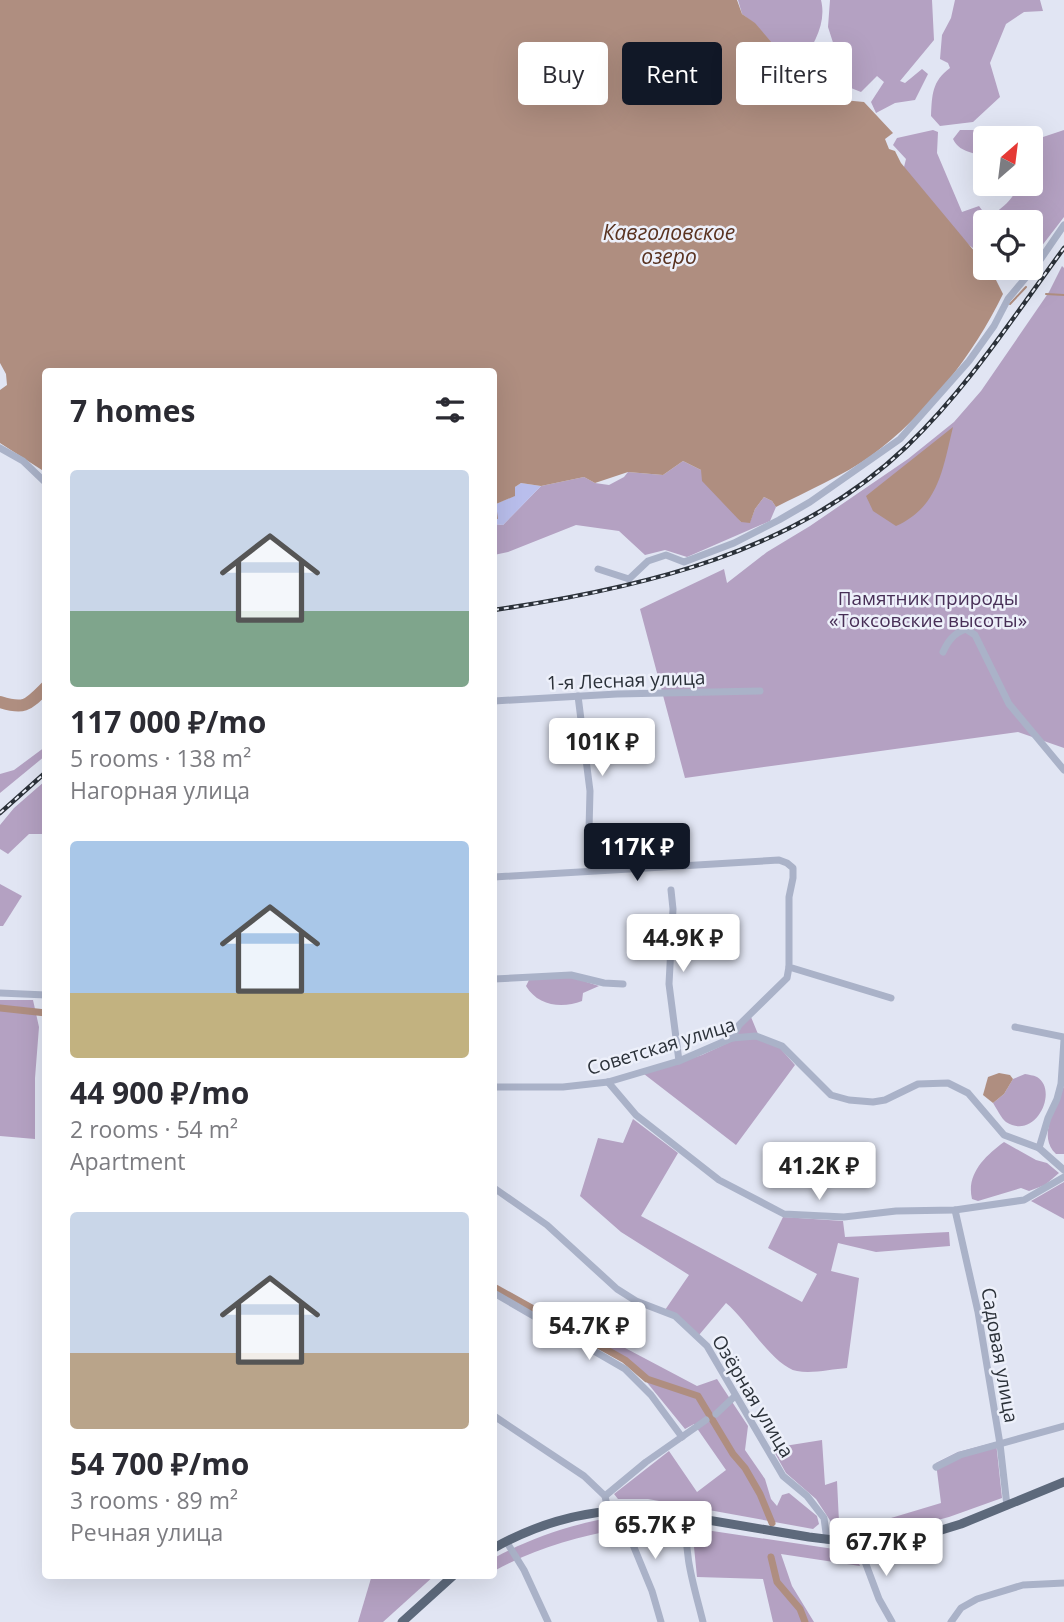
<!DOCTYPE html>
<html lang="en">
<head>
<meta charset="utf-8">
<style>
	body { margin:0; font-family:"Open Sans",sans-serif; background:#f2f2f3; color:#2b2b33; height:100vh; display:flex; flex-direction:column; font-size:26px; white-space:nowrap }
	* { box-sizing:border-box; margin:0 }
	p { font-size:23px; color:#7c7c81 }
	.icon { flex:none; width:38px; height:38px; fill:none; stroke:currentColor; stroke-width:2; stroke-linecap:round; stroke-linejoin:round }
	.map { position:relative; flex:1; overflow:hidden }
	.panel { position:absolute; left:42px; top:368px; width:455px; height:1211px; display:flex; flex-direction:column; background:#fff; border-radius:7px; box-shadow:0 7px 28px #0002 }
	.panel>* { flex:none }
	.top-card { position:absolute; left:518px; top:42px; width:441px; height:63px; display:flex; gap:14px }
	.needle { width:46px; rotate:28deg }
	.tools { position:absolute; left:973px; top:126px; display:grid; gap:14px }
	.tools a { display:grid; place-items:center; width:70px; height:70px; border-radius:7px; background:#fff; box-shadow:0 7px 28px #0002; font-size:35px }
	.price { position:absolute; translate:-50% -60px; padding:0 16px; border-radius:7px; background:#fff; color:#222; font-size:23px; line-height:46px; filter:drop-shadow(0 2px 4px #0008) }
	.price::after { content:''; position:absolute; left:50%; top:42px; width:21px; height:16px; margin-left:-10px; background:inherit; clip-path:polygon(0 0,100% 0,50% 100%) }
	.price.on { background:#111827; color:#fff }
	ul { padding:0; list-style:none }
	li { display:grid; align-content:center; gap:14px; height:371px; padding:0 28px }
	li span { display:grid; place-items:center; height:217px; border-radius:7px; color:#555 }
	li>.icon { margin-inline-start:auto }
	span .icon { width:126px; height:126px; fill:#fffc; stroke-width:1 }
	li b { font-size:30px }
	h2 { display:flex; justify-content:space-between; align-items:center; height:84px; padding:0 28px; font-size:30px }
	.tag { padding:0 24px; border-radius:7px; background:#fff; box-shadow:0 7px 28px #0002; font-size:24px; line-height:63px }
	.tag.on { background:#111827; color:#fff }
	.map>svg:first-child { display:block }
</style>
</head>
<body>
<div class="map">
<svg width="1064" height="1622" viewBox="0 0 1064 1622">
	<rect width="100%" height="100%" fill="#e1e5f3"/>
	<g fill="#b4a1c2">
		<path d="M 738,0 L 821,0 C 827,24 813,45 801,64 L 793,65 L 777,50 L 755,24 L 742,14 Z"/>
		<path d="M 830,0 L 932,0 L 934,40 L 900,81 L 905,83 L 922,69 L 928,74 L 915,100 L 895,103 L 876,113 L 871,102 L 884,82 L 877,76 L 861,92 L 851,88 L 838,73 L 837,55 L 828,27 Z"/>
		<path d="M 955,0 L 1040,0 L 1043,11 L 1024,12 L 1006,24 L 990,63 L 1000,97 L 973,122 L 940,126 L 931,116 C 932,95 932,81 950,68 L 948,63 L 940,59 L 942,35 L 951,18 Z"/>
		<path d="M 933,130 L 938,132 L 937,153 L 962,212 L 979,206 L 987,217 C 1000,211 1016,198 1017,184 L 1031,184 L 1031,141 L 1064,130 L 1064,217 L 1031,260 L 1031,222 L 985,222 L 985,257 L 969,245 L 901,179 L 906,159 L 893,145 L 897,138 Z"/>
		<path d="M 960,130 L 977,130 L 982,142 L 985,139 L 985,157 C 972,152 959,152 953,139 Z"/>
		<path d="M 1062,266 L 1064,268 L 1064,748 L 1018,732 L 685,778 L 640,609 L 724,569 L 727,583 L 767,552 L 810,526 L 908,459 L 954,422 L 981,391 L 1049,292 Z"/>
		<path d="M 683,461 L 701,470 L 741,522 L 750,522 L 755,509 L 764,497 L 772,501 L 776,507 L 770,521 L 687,557 L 665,550 L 645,555 L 619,531 L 576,525 L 508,552 L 494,555 L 494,524 L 503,525 L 541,486 L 584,477 L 595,483 L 609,485 L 624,477 L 628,472 L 663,475 Z"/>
		<path d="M 45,747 L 45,756 L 0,793 L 0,774 L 14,770 Z"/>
		<path d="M 45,781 L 45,834 L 29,834 L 8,854 L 0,849 L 0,825 L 14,808 Z"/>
		<path d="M 0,884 L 22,896 L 3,926 L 0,926 Z"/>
		<path d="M 571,977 L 599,986 L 583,993 L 582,1001 C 562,1009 538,1006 526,986 L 529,980 Z"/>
		<path d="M 0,1000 L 33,1000 L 39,1027 L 35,1078 L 35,1139 L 0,1136 Z"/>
		<path d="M 751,1017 L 758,1034 L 780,1048 L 795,1065 L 736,1145 L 644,1074 L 702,1055 L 732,1041 L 729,1036 Z"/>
		<path d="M 1025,1074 C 1029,1075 1033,1075 1037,1077 C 1059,1090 1036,1141 1006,1122 C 1001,1118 997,1109 993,1103 L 1004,1094 L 1013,1079 Z"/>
		<path d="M 1064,1086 L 1064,1154 L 1056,1154 C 1037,1136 1056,1107 1064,1086 Z"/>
		<path d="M 633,1119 L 678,1153 L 641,1216 L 802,1302 L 817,1274 L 768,1248 L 783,1217 L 843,1221 L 845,1237 L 949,1232 L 950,1246 L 876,1252 L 838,1243 L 831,1271 L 859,1278 L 847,1368 C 832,1369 812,1374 797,1371 C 774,1367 745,1318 726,1303 L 699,1335 L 676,1315 L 665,1310 L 689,1275 L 621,1232 L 580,1196 L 598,1138 L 623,1143 Z"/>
		<path d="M 1004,1142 L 1036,1160 L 1047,1163 L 1059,1173 L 1045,1185 L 1029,1191 L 1021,1188 L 978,1201 L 972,1199 C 966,1174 985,1156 1004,1142 Z"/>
		<path d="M 1064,1182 L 1064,1219 L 1031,1201 Z"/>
		<path d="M 610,1340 L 697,1386 L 717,1379 L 748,1426 L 745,1450 L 765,1479 L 771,1499 L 777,1506 L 782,1495 L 789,1493 L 817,1516 L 819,1524 L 813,1529 L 648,1499 L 618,1499 L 614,1494 L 669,1451 L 697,1492 L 726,1470 L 694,1424 L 685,1429 L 627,1358 L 606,1348 Z"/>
		<path d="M 822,1440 L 825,1485 L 837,1481 L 839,1522 L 881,1521 L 941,1503 L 936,1463 L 958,1452 L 996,1442 L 1002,1498 L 949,1517 L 907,1528 L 882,1533 L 846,1534 L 837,1531 L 816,1499 L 786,1473 L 772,1448 Z"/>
		<path d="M 643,1519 C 658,1522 675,1520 682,1535 L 630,1530 L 634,1521 Z"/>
		<path d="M 598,1520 L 612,1520 L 620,1529 C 575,1537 534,1549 494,1571 L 494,1558 C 527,1540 561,1528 598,1520 Z"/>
		<path d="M 699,1529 L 854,1552 L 860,1566 L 781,1554 L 792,1586 L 814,1622 L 773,1622 L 763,1579 L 697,1577 L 693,1537 L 694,1531 Z"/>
		<path d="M 372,1575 L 435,1575 L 383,1622 L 358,1622 Z"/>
	</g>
	<path fill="#b9beec" d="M 521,483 L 541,486 L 503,525 L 494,524 L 494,518 L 497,519 L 496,504 L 514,496 L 515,487 Z"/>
	<g fill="#af8e80">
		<path d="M 0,0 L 737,0 L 742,14 L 755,23 L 778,50 L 791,58 L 808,79 L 822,90 L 843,100 L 864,102 L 893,133 L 885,139 L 889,149 L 895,151 L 901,163 L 985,264 L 985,268 L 991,270 L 1003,294 C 973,356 926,415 871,456 C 844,475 805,492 776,507 L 772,501 L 764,497 L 755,509 L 750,523 L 741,522 L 702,481 L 701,470 L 683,461 L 663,475 L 628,472 L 595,483 L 584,477 L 541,486 L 521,483 L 515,487 L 515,496 L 496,504 L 498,519 L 494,518 L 494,371 L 46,371 L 45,472 L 0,443 L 0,390 L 7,385 L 6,374 L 0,363 Z"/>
		<path d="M 953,427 C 943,468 939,507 896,526 L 873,511 L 866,496 Z"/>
		<path d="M 999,1073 L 1010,1075 L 1013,1079 L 1004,1094 L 993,1103 L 983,1095 L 988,1077 Z"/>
	</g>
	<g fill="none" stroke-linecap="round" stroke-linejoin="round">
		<g stroke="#af8e80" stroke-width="2">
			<path d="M 1046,294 L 1064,295"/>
			<path d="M 1010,304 L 1026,287"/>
		</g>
		<g stroke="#af8e80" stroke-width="7">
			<path d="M 0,1008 L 46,1013"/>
			<path d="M 494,1287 L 625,1360 L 647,1379 L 698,1396 L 733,1454 L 745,1468 L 760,1494 L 772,1523"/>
			<path d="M 771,1557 L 777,1582 L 800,1609 L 805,1622"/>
		</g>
		<path stroke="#af8e80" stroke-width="12" d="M 0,702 C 25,710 28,705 46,687"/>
		<g stroke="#aab2c8" stroke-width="7">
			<path d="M 0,448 L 23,461 L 46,483"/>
			<path d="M 598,569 L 629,579 L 648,561 L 666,555 L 684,562 L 734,543 L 779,520 L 810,502 L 900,439 L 969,361 L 994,326 L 1008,299 L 1038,263 L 1064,225"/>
			<path d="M 943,652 C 948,641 954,633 966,629 L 975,635 L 1009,704 L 1064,770"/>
			<path d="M 578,696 L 590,791 L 589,830 L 592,858 L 605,870"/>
			<path d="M 494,701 L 617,694 L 760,691"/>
			<path d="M 494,877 L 779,860 L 787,863 L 793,868 L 793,878 L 789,897 L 789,967 L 891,998"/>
			<path d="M 671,890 L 673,909 L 669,984 L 679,1061"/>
			<path d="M 494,979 L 571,975 L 604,983 L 623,984"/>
			<path d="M 0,993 L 46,995"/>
			<path d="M 1015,1027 L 1064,1037"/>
			<path d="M 732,1038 L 739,1025 L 787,978 L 789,967"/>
			<path d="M 1064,1040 L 1061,1084 L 1057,1099 L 1048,1118 L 1039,1148 L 1064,1170"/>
			<path d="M 608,1082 L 636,1115 L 719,1180 L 784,1214 L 844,1217 L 896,1211 L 955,1210 L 1024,1200 L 1064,1177"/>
			<path d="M 494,1087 L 563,1087 L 608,1082 L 679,1061 L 732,1038 L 756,1036 L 782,1046 L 831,1095 L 849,1100 L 873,1102 L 885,1100 L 918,1084 L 948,1083 L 968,1093 L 1004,1135 L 1039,1148"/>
			<path d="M 494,1188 L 547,1225 L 617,1289 L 636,1301 L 675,1316 L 707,1346 L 783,1476 L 807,1496 L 824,1518 L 827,1540"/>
			<path d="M 955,1210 L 978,1312 L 1000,1444 L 1007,1506"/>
			<path d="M 494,1293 L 625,1369 L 651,1395 L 682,1437"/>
			<path d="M 716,1414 L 735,1396"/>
			<path d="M 494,1416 L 584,1476 L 605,1496"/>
			<path d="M 936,1467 L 960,1455 L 1064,1426"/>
			<path d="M 621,1509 L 624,1523 L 652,1591 L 661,1622"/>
			<path d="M 608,1510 L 605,1496 L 646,1462 L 706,1420"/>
			<path d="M 688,1517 C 682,1552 695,1589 703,1622"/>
			<path d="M 506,1541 L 524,1570 L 548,1622"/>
			<path d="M 858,1543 L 879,1599 L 892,1622"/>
			<path d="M 951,1622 L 961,1608 L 977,1599 L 1023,1585 L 1064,1583"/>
		</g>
		<g stroke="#5d697b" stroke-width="9">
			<path d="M 494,1548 C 542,1521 592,1508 648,1510 L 809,1537 L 858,1543 L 884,1543 L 909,1540 L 961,1524 L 1064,1482"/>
			<path d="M 402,1622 L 454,1575"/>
		</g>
		<g stroke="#2b3139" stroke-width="4.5">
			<g id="rail">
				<path d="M 494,610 C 641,588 795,553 906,447 C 968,388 1014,316 1064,248"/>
				<path d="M 0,813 L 46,772"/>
			</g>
		</g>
		<use href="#rail" stroke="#edf0fa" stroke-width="2" stroke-dasharray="5" stroke-linecap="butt"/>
	</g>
	<g text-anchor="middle" stroke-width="5" stroke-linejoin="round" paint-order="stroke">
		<g font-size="19" fill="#482f57" stroke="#edf0fa">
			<text x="928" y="605">Памятник природы<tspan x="928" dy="22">«Токсовские высоты»</tspan></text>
		</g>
		<g font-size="19" fill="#2b3139" stroke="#edf0fa">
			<text transform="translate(626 680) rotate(-2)" y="7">1-я Лесная улица</text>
			<text transform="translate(661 1046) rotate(-17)" y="7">Советская улица</text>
			<text transform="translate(1000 1355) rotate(80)" y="7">Садовая улица</text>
			<text transform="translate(753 1396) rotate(59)" y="7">Озёрная улица</text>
		</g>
		<g font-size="21" font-style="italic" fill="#5a3321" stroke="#edf0fa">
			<text x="669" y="240">Кавголовское<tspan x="669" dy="24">озеро</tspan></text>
		</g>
	</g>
</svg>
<div class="tools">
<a><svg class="needle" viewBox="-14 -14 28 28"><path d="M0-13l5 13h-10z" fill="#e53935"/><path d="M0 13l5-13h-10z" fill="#7c7c81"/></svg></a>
<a><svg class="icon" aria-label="locate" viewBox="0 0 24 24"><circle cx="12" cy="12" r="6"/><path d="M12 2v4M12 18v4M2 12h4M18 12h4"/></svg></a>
</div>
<b class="price" style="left:602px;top:778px">101K ₽</b>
<b class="price on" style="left:637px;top:883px">117K ₽</b>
<b class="price" style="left:683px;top:974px">44.9K ₽</b>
<b class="price" style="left:819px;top:1202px">41.2K ₽</b>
<b class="price" style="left:589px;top:1362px">54.7K ₽</b>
<b class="price" style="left:655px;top:1561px">65.7K ₽</b>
<b class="price" style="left:886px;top:1578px">67.7K ₽</b>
<div class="top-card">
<a class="tag">Buy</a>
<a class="tag on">Rent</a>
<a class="tag">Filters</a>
</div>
<section class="panel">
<h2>7 homes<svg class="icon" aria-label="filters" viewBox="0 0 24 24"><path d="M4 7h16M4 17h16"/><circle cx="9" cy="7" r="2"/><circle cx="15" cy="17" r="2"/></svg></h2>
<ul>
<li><span style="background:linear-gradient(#c9d6e8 65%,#7fa58c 0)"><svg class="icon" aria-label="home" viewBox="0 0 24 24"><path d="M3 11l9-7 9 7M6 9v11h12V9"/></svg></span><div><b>117 000 ₽/mo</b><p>5 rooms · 138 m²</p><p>Нагорная улица</p></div></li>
<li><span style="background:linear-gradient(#a9c7e8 70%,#c2b280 0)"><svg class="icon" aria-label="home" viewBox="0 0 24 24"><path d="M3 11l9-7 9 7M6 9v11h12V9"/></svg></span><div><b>44 900 ₽/mo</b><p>2 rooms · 54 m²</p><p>Apartment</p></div></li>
<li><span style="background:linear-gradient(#c9d6e8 65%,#b9a48a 0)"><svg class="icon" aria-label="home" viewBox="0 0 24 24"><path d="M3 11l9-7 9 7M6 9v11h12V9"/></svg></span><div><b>54 700 ₽/mo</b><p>3 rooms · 89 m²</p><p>Речная улица</p></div></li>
</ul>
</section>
</div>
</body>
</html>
